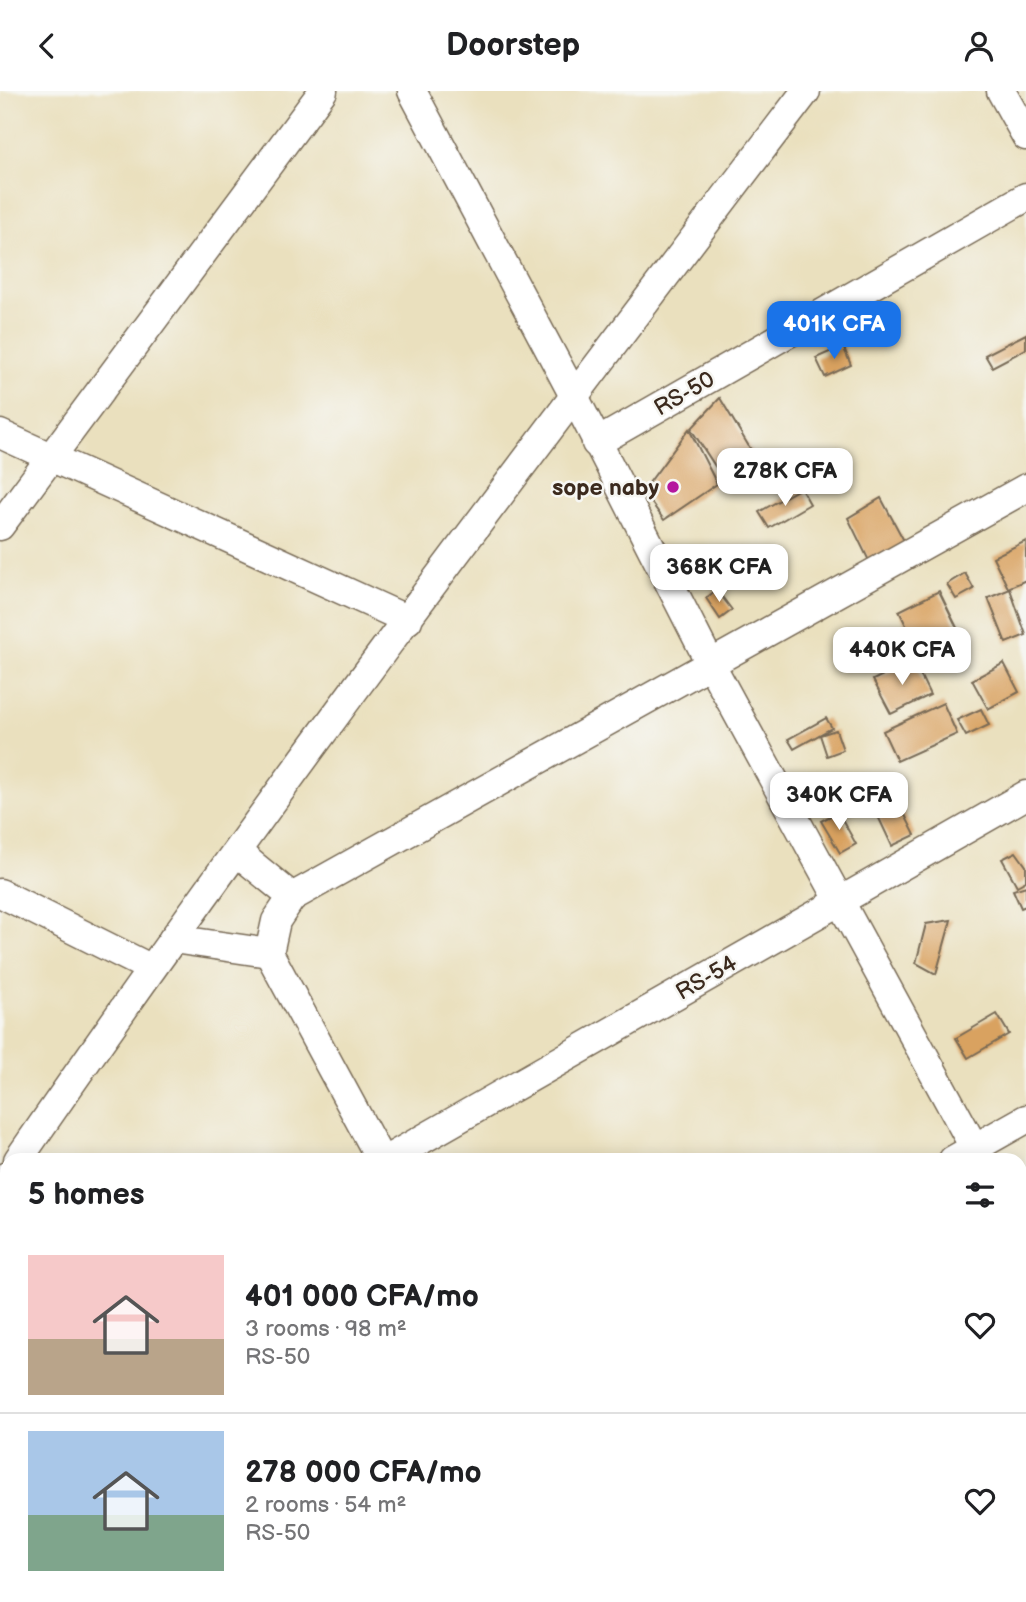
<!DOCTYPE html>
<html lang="en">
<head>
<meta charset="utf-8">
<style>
	body { margin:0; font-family:"Balsamiq Sans",sans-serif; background:#f2f2f2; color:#202124; height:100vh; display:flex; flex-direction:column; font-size:26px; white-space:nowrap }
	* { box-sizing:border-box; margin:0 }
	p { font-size:23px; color:#757577 }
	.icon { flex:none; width:38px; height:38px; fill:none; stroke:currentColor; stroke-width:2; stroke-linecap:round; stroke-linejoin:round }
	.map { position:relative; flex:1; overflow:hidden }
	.drawer { position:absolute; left:0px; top:1062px; width:1027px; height:450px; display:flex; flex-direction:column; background:#fff; border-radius:21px 21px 0 0; box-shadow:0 4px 18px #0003 }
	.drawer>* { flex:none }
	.price { position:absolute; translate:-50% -60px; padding:0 16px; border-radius:14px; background:#fff; color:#222; font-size:23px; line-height:46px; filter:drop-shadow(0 2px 4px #0008) }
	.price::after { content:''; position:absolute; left:50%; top:42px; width:21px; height:16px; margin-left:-10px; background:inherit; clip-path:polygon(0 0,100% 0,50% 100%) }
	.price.on { background:#1a73e8; color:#fff }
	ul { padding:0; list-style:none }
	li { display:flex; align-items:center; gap:21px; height:175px; padding:0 28px }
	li+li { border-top:2px solid #e0e0e0 }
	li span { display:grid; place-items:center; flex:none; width:196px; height:140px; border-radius:0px; color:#555 }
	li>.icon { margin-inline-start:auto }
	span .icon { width:84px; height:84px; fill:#fffc; stroke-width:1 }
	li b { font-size:30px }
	h2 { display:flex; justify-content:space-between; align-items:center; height:84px; padding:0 28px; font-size:30px }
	header { display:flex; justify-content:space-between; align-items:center; height:91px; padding:0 28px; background:#fff; font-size:32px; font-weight:800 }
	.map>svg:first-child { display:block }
</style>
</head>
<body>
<header><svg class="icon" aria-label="back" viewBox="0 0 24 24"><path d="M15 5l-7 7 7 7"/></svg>Doorstep<svg class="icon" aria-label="person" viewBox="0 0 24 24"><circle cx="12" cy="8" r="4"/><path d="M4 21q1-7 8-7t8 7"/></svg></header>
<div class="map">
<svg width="1026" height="1511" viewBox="0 0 1026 1511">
	<rect width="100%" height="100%" fill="#f6f6f2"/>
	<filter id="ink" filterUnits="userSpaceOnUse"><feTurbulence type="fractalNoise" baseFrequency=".0143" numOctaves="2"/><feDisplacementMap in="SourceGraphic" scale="14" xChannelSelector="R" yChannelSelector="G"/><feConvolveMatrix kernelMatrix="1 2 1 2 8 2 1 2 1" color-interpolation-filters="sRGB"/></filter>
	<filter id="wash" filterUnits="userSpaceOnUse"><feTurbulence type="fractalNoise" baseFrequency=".00686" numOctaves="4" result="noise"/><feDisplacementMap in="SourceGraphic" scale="28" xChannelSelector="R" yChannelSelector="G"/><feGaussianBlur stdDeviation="1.57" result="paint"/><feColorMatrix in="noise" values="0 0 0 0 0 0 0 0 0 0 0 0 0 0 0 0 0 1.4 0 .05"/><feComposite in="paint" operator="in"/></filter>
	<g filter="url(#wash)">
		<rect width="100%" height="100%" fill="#eae0be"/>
		<g id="blocks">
			<g fill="#d9a261">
				<path d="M 1026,243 L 1026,258 L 992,276 L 985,264 Z"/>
				<path d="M 843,255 L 851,274 L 825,286 L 816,267 Z"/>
				<path d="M 720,307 L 757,369 L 728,388 L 720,376 L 717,378 L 691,338 Z"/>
				<path d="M 689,338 L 717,393 L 664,429 L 643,400 Z"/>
				<path d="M 801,397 L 810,413 L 769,437 L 759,421 Z"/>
				<path d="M 881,407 L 910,461 L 873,478 L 848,427 Z"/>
				<path d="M 1026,450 L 1026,489 L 1008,497 L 993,466 Z"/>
				<path d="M 965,482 L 974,498 L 956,508 L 947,493 Z"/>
				<path d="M 1010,498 L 1026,544 L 1006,552 L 988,507 Z"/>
				<path d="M 717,499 L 732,519 L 720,528 L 706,507 Z"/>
				<path d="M 939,500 L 964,551 L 924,571 L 899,520 Z"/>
				<path d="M 913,569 L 930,604 L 891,623 L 873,589 Z"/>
				<path d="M 1004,572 L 1019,601 L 988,618 L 972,589 Z"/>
				<path d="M 943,612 L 957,643 L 897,670 L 883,640 Z"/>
				<path d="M 981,618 L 989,634 L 966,645 L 957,629 Z"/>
				<path d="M 826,627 L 832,637 L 794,658 L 788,648 Z"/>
				<path d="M 836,639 L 843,659 L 827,665 L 820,644 Z"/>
				<path d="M 891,696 L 915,744 L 892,755 L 869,706 Z"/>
				<path d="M 838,721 L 856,753 L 840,762 L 821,730 Z"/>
				<path d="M 1016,761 L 1026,775 L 1026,790 L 1017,795 L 1002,768 Z"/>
				<path d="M 1026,795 L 1026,815 L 1021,817 L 1013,799 Z"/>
				<path d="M 951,829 L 936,883 L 916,872 L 926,833 Z"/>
				<path d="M 997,923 L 1009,943 L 968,967 L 956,947 Z"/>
			</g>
		</g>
	</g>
	<g filter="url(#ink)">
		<use href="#blocks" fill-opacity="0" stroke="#786a56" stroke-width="2"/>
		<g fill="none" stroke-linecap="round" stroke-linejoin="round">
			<g stroke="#786a56" stroke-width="31">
				<g id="minor">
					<path d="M 412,0 L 574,305 L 710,572 L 981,1069"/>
					<path d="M 1001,0 L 1026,45"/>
					<path d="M 0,343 L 408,529"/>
					<path d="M 596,352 L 1026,106"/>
					<path d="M 0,435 L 323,0"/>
					<path d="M 237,761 L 292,806 L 276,830 L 269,862 L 381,1069"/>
					<path d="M 0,802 L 150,877"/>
					<path d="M 292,806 L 1026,397"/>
					<path d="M 173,848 L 269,862"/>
					<path d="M 18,1069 C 269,704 538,352 806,0"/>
					<path d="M 386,1069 L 1026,704"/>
					<path d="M 953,1069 L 1026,1028"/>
					<path d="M 0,1095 L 7,1085"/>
					<path d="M 1020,1153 L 1026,1165"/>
					<path d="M 0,1305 L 7,1301"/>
					<path d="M 1020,1328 L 1026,1325"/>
					<path d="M 0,1461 L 7,1474"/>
					<path d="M 23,1505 L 26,1511"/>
					<path d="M 326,1505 L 327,1511"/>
					<path d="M 603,1505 L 605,1511"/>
					<path d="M 895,1505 L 897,1511"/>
					<path d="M 243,1511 L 244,1505"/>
				</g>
			</g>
			<g stroke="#786a56" stroke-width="38">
				<g id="major">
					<path d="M 1020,1399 L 1026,1399"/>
					<path d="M 66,1511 L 113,1505"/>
				</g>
			</g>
			<use href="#minor" stroke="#fff" stroke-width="28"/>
			<use href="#major" stroke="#f8bd89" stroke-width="35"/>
		</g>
	</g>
	<circle fill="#b5179e" stroke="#f6f6f2" stroke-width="2.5" cx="673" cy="396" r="7"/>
	<g text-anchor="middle" stroke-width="5" stroke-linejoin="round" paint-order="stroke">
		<g font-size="23" fill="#3b2a1e" stroke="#f6f6f2">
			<text transform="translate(684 302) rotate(-30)" y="8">RS-50</text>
			<text transform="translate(706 886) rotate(-30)" y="8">RS-54</text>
		</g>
		<g font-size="23" font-weight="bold" fill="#3b2a1e" stroke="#f6f6f2" text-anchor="end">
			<text x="659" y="404">sope naby</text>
		</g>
	</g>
</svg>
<b class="price on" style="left:834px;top:270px">401K CFA</b>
<b class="price" style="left:785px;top:417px">278K CFA</b>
<b class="price" style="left:719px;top:513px">368K CFA</b>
<b class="price" style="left:902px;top:596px">440K CFA</b>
<b class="price" style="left:839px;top:741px">340K CFA</b>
<section class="drawer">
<h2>5 homes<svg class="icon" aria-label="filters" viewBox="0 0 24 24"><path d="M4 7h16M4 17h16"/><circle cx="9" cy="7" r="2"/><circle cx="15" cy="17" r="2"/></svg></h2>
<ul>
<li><span style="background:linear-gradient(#f6c9c9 60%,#b9a48a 0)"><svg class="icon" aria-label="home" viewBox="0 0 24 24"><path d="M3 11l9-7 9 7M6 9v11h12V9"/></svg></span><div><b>401 000 CFA/mo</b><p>3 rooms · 98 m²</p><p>RS-50</p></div><svg class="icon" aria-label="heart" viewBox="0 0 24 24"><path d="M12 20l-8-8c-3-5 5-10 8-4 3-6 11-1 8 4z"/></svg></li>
<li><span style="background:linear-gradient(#a9c7e8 60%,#7fa58c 0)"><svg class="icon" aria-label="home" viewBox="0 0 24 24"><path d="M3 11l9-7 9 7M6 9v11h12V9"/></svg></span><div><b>278 000 CFA/mo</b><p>2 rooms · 54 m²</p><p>RS-50</p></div><svg class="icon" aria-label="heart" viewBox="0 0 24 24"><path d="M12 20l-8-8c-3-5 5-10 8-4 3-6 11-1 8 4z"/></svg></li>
</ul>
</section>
</div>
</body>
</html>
